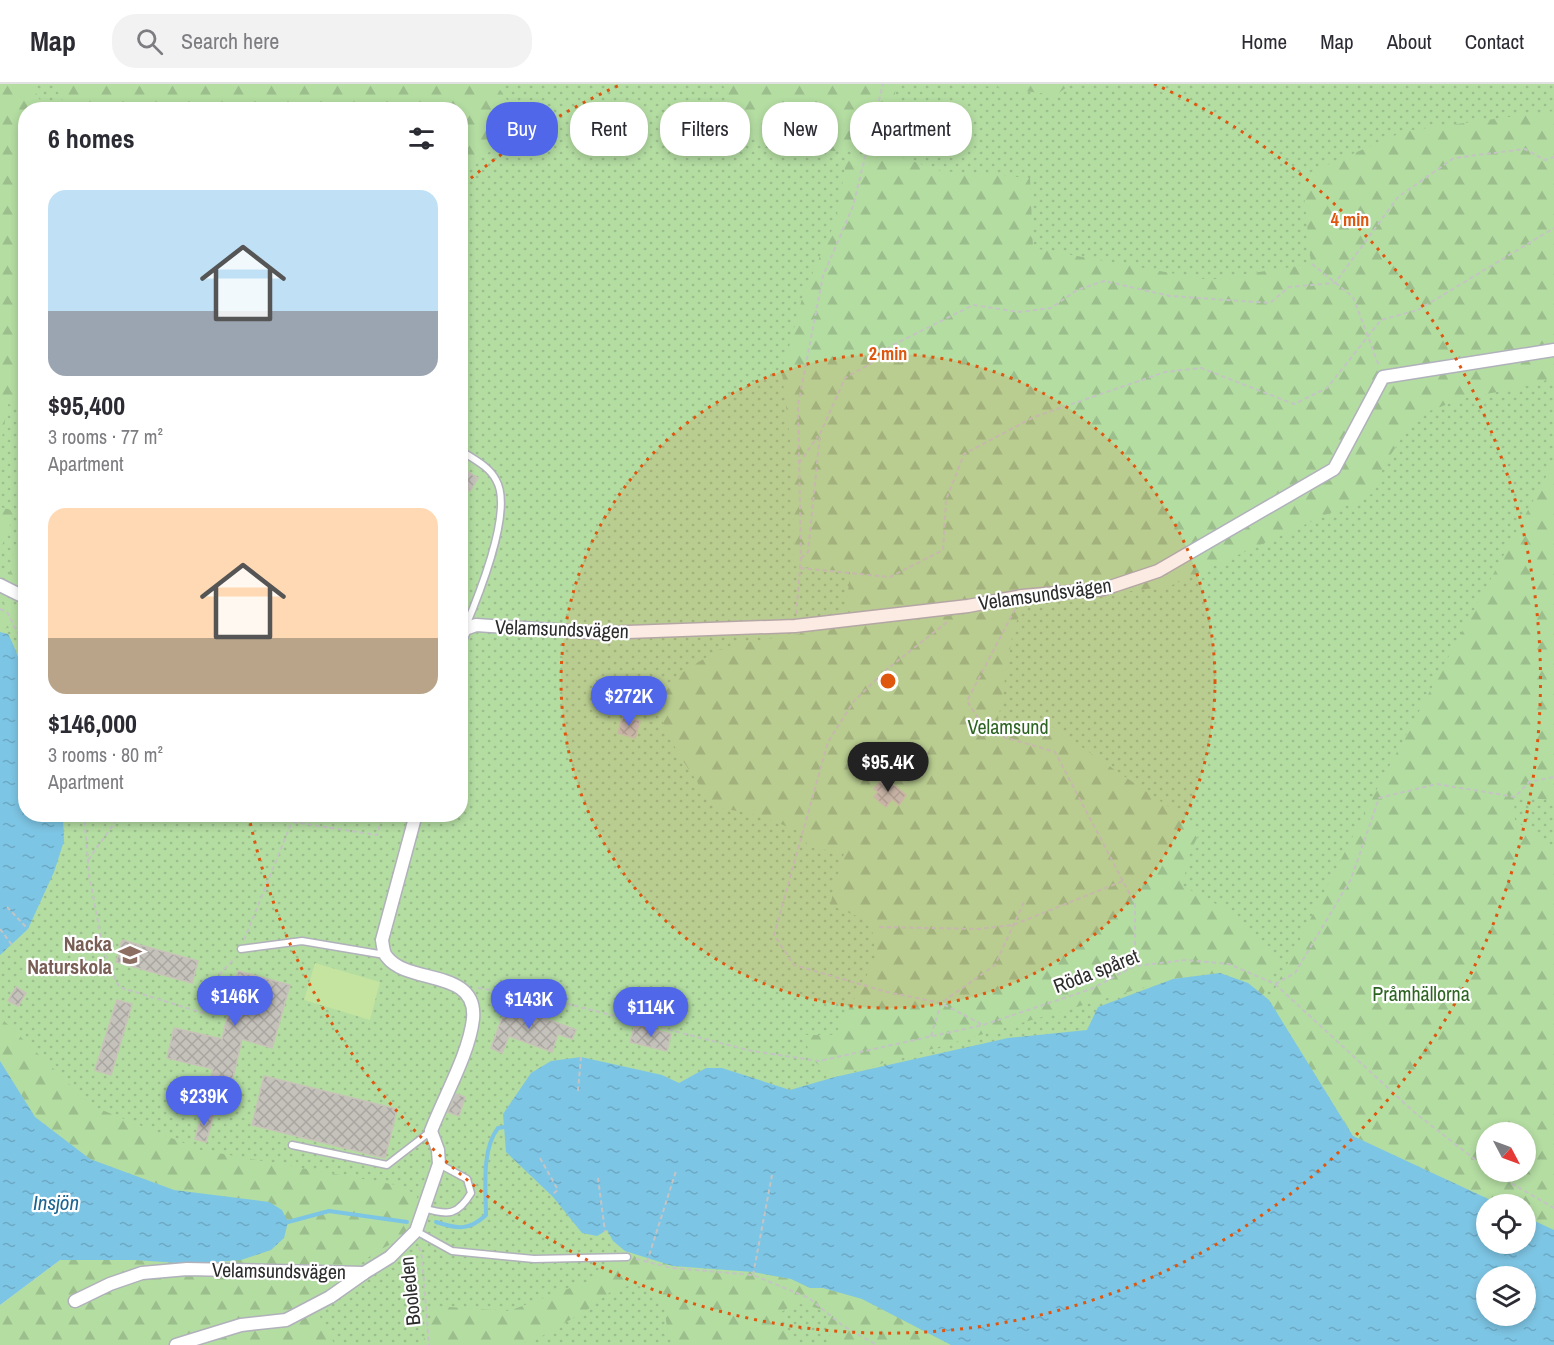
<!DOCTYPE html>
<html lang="en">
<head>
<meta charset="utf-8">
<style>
	body { margin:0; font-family:"Archivo Narrow",sans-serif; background:#f2f2f3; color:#2b2b33; height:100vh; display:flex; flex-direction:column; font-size:22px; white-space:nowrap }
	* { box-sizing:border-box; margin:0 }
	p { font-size:20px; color:#7c7c81 }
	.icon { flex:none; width:33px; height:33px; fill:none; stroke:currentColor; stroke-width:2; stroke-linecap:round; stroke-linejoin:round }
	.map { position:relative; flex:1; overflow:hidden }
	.details { position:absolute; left:18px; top:18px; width:450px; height:720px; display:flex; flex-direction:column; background:#fff; border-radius:24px; box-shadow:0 3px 9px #0003 }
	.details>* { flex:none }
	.hud { position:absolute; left:486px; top:18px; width:570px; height:54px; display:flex; gap:12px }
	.needle { width:39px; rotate:131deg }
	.tools { position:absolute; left:1476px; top:1038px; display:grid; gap:12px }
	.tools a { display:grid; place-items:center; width:60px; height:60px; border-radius:50%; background:#fff; box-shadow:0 3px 9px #0003; font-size:30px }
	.price { position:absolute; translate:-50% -51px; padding:0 14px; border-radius:21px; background:#5067ea; color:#fff; font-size:20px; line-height:39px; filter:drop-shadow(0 2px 3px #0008) }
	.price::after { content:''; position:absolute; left:50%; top:36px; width:18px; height:14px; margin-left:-9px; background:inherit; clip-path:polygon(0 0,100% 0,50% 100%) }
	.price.active { background:#222; color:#fff }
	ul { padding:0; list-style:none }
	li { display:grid; align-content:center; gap:12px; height:318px; padding:0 30px }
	li span { display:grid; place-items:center; height:186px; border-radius:18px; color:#555 }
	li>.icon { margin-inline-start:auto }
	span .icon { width:108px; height:108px; fill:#fffc; stroke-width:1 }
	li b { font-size:26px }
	h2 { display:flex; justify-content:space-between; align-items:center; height:72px; padding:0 30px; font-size:26px }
	.tag { padding:0 21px; border-radius:24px; background:#fff; box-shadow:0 3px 9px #0003; font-size:21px; line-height:54px }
	.tag.active { background:#5067ea; color:#fff }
	header { display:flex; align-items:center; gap:36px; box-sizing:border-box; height:84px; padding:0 30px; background:#fff; border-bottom:2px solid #e1e1e2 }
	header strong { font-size:28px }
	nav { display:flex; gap:33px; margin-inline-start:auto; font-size:21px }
	.search { width:420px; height:54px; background:#f2f2f3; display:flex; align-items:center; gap:15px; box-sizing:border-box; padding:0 21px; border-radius:24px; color:#7c7c81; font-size:22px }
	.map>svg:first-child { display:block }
</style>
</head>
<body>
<header>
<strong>Map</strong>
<div class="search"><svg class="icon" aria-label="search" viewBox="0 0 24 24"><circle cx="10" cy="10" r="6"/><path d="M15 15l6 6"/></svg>Search here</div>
<nav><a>Home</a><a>Map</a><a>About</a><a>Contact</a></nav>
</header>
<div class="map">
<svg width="1554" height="1261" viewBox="0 0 1554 1261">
	<defs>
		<pattern id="grass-dots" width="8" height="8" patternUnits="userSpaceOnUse" patternTransform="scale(1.5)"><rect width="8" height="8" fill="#b4dda2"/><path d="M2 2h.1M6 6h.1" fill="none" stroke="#9bbe8c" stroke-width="1.8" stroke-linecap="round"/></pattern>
		<pattern id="forest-firs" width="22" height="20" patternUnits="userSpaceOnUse" patternTransform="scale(1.5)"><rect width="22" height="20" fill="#b4dda2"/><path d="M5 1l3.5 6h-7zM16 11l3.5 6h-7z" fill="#9bbe8c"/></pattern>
		<pattern id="water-ripples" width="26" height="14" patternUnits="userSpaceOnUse" patternTransform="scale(1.5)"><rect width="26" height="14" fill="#7dc5e4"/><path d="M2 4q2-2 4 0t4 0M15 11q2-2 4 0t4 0" fill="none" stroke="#6ca9c4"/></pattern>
		<pattern id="building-cross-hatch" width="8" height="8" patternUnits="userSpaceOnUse" patternTransform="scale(1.5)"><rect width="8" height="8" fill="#c5c1bb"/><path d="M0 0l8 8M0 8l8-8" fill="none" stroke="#a9a6a1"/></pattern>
	</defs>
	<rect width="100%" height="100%" fill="#ece7e0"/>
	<path fill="url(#grass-dots)" fill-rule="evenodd" d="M 0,0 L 1554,0 L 1554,1261 L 198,1261 L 60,1176 L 0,1221 ZM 26,26 L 460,26 L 460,730 L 26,730 ZM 1486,1048 L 1526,1048 L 1526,1088 L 1486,1088 ZM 1486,1120 L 1526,1120 L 1526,1160 L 1486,1160 ZM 1486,1192 L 1526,1192 L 1526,1232 L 1486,1232 Z"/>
	<g fill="url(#forest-firs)" fill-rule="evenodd">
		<path d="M 0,0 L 31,0 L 45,25 L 26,26 L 25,324 L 8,320 L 0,365 Z"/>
		<path d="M 53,0 L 496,0 L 528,46 L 461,84 L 460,26 L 68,25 Z"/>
		<path d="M 722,0 L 896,0 L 888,69 L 941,87 L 1030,94 L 1033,164 L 1209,196 L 1311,180 L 1302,92 L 1405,47 L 1554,27 L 1554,294 L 1519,304 L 1464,314 L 1416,332 L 1384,381 L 1374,409 L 1170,502 L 937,532 L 846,530 L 850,488 L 794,482 L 793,381 L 782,289 L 803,211 L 836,136 L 847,73 L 882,69 L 764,64 Z"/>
		<path d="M 970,0 L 1071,0 L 1056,11 Z"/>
		<path d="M 1554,378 L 1554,716 L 1514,713 L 1515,736 L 1548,761 L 1554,763 L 1554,1146 L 1526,1133 L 1526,1120 L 1499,1120 L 1353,1052 L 1269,916 L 1378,703 ZM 1486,1048 L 1526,1048 L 1526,1088 L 1486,1088 Z"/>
		<path d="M 0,423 L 15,427 L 0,468 Z"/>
		<path d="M 24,429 L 26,429 L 25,504 L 8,495 Z"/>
		<path d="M 0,518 L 25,531 L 25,542 L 0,545 Z"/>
		<path d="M 1022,524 L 1013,547 L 998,637 L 1054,644 L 1182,732 L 1199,750 L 1188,772 L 1183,802 L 1238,832 L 1244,842 L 1278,877 L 1263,911 C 1227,883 1215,889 1173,895 L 835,993 C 818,984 807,971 805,951 L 835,951 L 876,874 L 871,838 L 830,821 L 844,769 L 808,763 L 803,749 L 758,731 L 716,723 C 691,690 668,659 656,619 L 681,589 L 718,566 L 741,559 L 853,542 Z"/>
		<path d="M 0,933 L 92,1022 L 201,1066 L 402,1102 L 417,1112 C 413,1160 402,1150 369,1173 C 350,1187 334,1211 318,1229 L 335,1261 L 0,1261 L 0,1221 L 60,1176 L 135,1176 L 193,1180 L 269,1118 L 174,1106 L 90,1075 L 35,1033 L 0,977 Z"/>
		<path d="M 625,1167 L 698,1184 L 753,1188 L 791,1195 L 810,1204 L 823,1204 L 862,1215 L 951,1261 L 832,1261 L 825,1226 L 796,1219 L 778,1230 L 793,1261 L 689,1261 L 669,1255 L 663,1218 L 636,1200 L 613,1206 L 587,1226 L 542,1252 L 518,1261 L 422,1261 L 434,1222 L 509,1227 L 597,1194 Z"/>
	</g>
	<path fill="#c4e49f" d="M 315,879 L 380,898 L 370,936 L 304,916 Z"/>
	<g fill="url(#water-ripples)" fill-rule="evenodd">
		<path d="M 0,548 L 8,550 C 36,600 26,674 26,730 L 63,731 L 64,757 L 54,788 L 28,845 L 0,871 Z"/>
		<path d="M 1220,889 L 1248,899 L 1269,916 L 1353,1052 L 1499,1120 L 1486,1120 L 1486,1160 L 1526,1160 L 1526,1133 L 1554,1146 L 1554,1261 L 951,1261 L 862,1215 L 823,1204 L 810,1204 L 791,1195 L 753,1188 L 673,1182 L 625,1167 L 613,1157 L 607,1146 L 597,1152 L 582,1149 L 553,1113 L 506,1068 L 503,1030 L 531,989 L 551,977 L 581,973 L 662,991 L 679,999 L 706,984 L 722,984 L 790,1006 L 835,993 L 1008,954 L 1087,946 L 1098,923 L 1173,895 ZM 1486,1192 L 1526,1192 L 1526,1232 L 1486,1232 Z"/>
		<path d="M 0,977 L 35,1033 L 90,1075 L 174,1106 L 269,1118 L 282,1126 L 288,1138 L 284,1154 L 271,1166 L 241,1176 L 193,1180 L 135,1176 L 60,1176 L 0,1221 Z"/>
	</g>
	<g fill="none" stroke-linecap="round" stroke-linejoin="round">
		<g stroke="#7dc5e4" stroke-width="4">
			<path d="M 288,1138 L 329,1127 L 407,1138"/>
			<path d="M 436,1138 C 457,1145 469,1147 486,1131 C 486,1105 481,1066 498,1044 L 504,1043"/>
		</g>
	</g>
	<g fill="url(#building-cross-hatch)" stroke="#c8c3b9" stroke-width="1.5">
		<path d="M 460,383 L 478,394 L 470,407 L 460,401 Z"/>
		<path d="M 623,632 L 640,637 L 635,654 L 618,649 Z"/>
		<path d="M 884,693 L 906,711 L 899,721 L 892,715 L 886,723 L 874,713 L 878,708 L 874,705 Z"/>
		<path d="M 122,856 L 198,877 L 192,899 L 116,878 Z"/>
		<path d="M 238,887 L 290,901 L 272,964 L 242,955 L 232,998 L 211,993 L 213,985 L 167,974 L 174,944 L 222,955 Z"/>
		<path d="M 16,903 L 26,909 L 18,922 L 8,917 Z"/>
		<path d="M 117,916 L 132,920 L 111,991 L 95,986 Z"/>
		<path d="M 507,920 L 576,946 L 572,955 L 558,950 L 552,968 L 509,952 L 502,969 L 491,964 Z"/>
		<path d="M 635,940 L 671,950 L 667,967 L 630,958 Z"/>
		<path d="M 264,992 L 397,1025 L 385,1074 L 252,1041 Z"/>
		<path d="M 456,1010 L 465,1013 L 459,1032 L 448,1028 Z"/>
		<path d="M 203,1027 L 214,1030 L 206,1058 L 195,1055 Z"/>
	</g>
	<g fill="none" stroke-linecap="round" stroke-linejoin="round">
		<g stroke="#b0b1bb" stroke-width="9">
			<g id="lane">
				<path d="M 460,366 C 473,375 489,382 496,396 C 514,426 478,513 465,544"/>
				<path d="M 241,865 L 302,857 L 385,871"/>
				<path d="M 292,1061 L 387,1081 L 431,1047"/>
				<path d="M 424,1124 C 448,1132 458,1131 471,1109 L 467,1095 L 439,1080"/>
				<path d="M 416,1147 L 452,1167 L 534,1175 L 627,1173"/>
			</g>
		</g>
		<g stroke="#b0b1bb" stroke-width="15">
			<g id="street">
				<path d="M 0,501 L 26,514"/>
				<path d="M 460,556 L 465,545 L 476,541 L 600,549 L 795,542 L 968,522 L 1022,512 L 1104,505 L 1158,487 L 1334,385 L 1383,293 L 1554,266"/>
				<path d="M 75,1217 L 110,1200 L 142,1189 L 187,1185 L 364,1189 L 390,1173 L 416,1147 L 439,1080 L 438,1066 L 431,1047 C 444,1013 469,970 473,935 C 478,884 408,901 387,873 C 383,869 383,861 382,856 L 416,730"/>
				<path d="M 176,1261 L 241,1241 L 286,1236 L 330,1213 L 364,1189"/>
			</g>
		</g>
		<g stroke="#c4c4c4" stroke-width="2" stroke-dasharray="4.5 3" stroke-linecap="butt">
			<path d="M 1312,180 L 1353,213 L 1379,282"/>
			<path d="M 799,379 L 818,352"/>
			<path d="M 801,474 L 808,468 L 820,350 L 845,294 L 870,280 L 891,262 L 973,221 L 1019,228 L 1051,224 L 1077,206 L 1104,197 L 1170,212 L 1270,219 L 1289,203 L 1335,199 L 1398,113 L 1454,74 L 1525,65 L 1545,76 L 1554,73"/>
			<path d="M 800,484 L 890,493 L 943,466 L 946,416 L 964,370 L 1034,333 L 1165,288 L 1201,284 L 1294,320 L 1327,304 L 1381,236 L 1418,226 L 1554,144"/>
			<path d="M 0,525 L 7,528 L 26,565"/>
			<path d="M 1015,525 L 967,617 L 987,648 L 1055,668 L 1135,820 L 1135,881"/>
			<path d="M 796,530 L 801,474 L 798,321 L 823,192 L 853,122 L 883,0"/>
			<path d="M 947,538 L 886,586 L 854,617 L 828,658 L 774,851 L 794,881 L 887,908 L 941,919 L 983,941"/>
			<path d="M 84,730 L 89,791 L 104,869 L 119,903 L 203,929 L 216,894 L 235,874"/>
			<path d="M 264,730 L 293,738 L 377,751 L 383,730"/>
			<path d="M 88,776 L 121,730"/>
			<path d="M 7,823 L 28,845"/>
			<path d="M 879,843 L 978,845 L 1013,841 L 1123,797"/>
			<path d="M 0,845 L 12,861"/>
			<path d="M 244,856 L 295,730"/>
			<path d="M 1275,900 L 1414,1028 L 1486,1084"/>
			<path d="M 478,904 L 568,920 L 752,967 L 819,977 L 983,941 L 1091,905 L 1135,882 L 1186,876 L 1229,880 L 1275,900 L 1295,889 L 1351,795 L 1379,714 L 1437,700 L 1515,713 L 1529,698 L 1554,693"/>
			<path d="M 931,952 L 941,919 L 995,881 L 1024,818"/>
			<path d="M 578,1007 L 581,973"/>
			<path d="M 540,1074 L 558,1106 L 551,1111"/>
			<path d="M 1492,1088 L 1554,1124"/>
			<path d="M 598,1094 L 605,1148"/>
			<path d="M 419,1163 L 422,1173 L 429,1261"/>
			<path d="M 636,1175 L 672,1184 L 753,1191 L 809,1214 L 843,1242 L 877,1261"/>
			<path d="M 647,1178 L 676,1087"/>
			<path d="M 753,1191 L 772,1091"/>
		</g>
		<use href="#lane" stroke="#fff" stroke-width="6"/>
		<use href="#street" stroke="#fff" stroke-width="12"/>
	</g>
	<circle cx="888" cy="597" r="327" fill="#df570e" fill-opacity=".12"/>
	<g fill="none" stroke="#df570e" stroke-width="3" stroke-dasharray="3 6">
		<circle cx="888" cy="597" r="327"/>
		<path d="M464 100A653 653 0 0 1 622 0M1154 0A653 653 0 1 1 249 733"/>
	</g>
	<defs>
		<g id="school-bare" transform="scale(1.8)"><path d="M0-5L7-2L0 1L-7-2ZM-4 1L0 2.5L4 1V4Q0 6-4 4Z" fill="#8d6e63" stroke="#fff" stroke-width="2.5" paint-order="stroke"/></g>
	</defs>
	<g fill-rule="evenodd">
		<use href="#school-bare" x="130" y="871"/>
	</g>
	<g text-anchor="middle" stroke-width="4.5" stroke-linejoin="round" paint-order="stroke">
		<g font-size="20" fill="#2c2c2c" stroke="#fff">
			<text transform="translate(1045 510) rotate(-8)" y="7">Velamsundsvägen</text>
			<text transform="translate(562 545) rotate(2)" y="7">Velamsundsvägen</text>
			<text transform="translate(1096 887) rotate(-21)" y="7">Röda spåret</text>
			<text transform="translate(279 1187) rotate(1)" y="7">Velamsundsvägen</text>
			<text transform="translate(410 1207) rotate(-96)" y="7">Booleden</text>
		</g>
		<g font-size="20" fill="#2d6422" stroke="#fff">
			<text x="1008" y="650">Velamsund</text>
			<text x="1421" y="917">Pråmhällorna</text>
		</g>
		<g font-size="20" font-weight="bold" fill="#785e54" stroke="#fff" text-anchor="end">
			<text x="112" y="867">Nacka<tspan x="112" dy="23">Naturskola</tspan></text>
		</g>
		<g font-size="21" font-style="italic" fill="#1a6492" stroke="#fff">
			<text x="56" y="1126">Insjön</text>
		</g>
	</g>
	<circle cx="888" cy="597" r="9" fill="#df570e" stroke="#fff" stroke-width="3"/>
	<g font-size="18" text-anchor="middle" font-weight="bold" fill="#df570e" stroke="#fff" stroke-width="4.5" stroke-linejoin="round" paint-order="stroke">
		<text x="1350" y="142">4 min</text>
		<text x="888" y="276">2 min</text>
	</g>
</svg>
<div class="tools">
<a><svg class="needle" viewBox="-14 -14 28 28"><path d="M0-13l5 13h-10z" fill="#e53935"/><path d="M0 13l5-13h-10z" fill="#7c7c81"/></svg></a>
<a><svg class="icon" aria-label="locate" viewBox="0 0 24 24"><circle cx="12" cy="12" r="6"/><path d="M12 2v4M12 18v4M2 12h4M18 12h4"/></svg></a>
<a><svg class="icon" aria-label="layers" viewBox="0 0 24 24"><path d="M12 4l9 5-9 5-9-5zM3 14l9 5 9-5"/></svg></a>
</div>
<b class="price" style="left:629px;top:643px">$272K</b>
<b class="price active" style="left:888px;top:709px">$95.4K</b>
<b class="price" style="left:235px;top:943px">$146K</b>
<b class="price" style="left:529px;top:946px">$143K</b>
<b class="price" style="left:651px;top:954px">$114K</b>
<b class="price" style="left:204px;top:1043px">$239K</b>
<div class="hud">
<a class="tag active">Buy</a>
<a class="tag">Rent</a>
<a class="tag">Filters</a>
<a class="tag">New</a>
<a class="tag">Apartment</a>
</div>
<section class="details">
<h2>6 homes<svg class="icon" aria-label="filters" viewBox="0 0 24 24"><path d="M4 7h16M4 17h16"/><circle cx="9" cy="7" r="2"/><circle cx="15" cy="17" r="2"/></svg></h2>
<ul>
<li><span style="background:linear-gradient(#bfe0f5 65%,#9aa5b1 0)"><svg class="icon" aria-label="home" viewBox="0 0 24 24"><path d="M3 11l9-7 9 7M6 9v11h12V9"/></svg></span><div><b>$95,400</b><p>3 rooms · 77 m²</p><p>Apartment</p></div></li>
<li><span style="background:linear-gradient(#ffd9b3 70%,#b9a48a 0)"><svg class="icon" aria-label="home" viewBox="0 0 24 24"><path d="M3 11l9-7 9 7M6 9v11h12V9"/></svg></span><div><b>$146,000</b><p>3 rooms · 80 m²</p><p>Apartment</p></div></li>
</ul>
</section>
</div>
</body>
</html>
